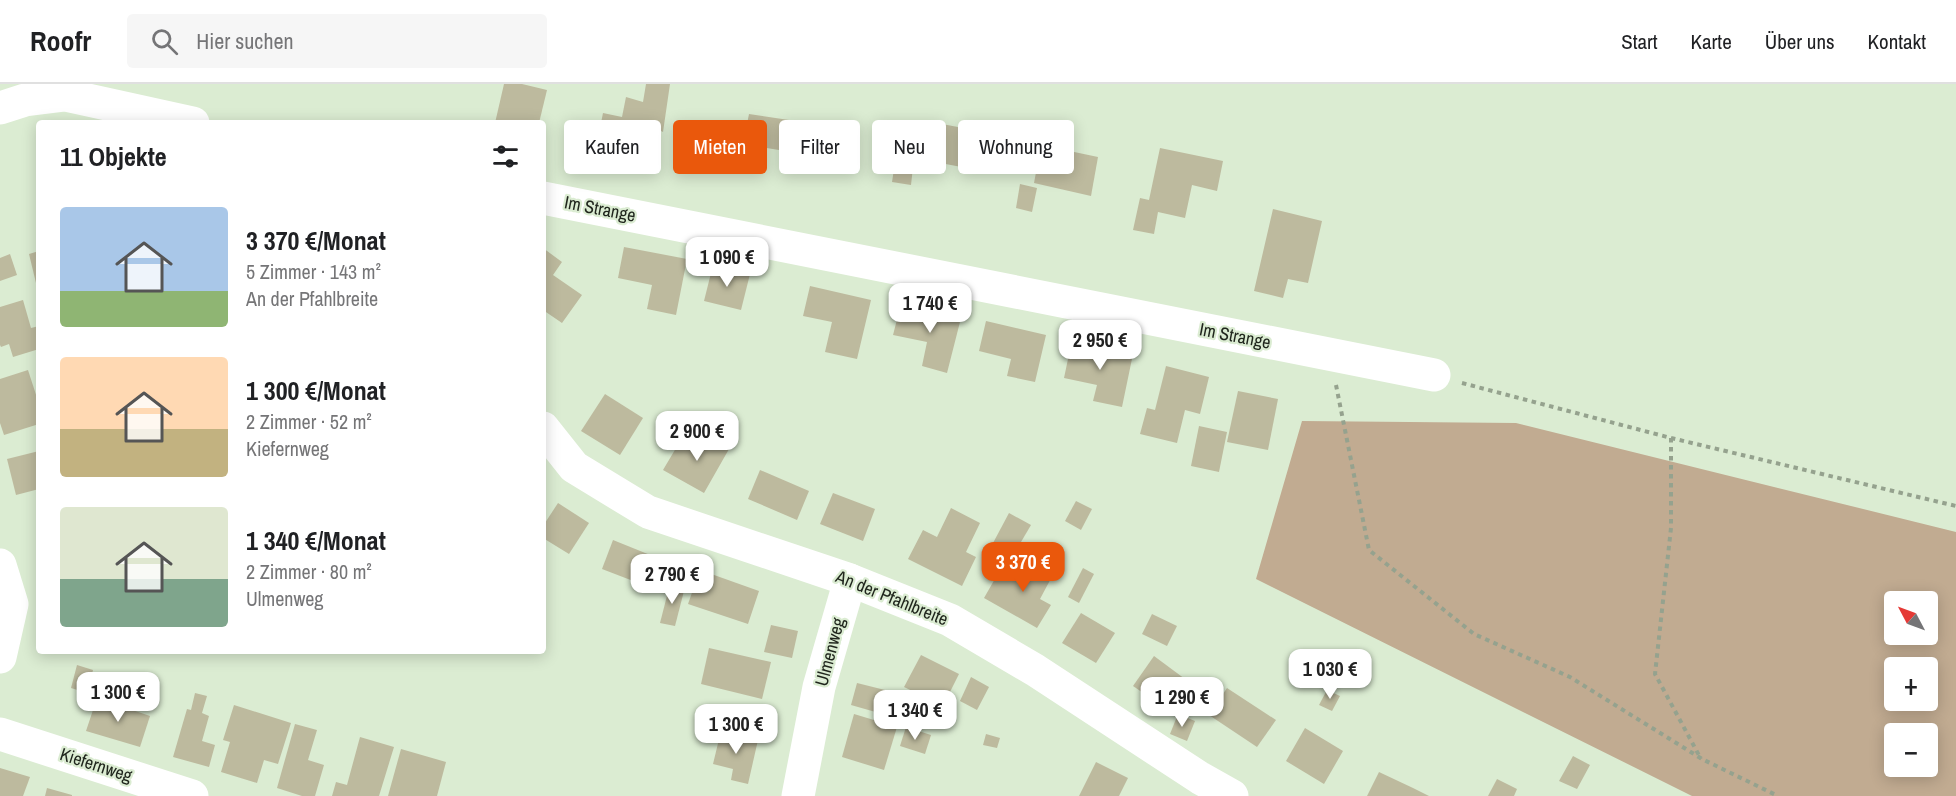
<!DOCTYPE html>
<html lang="de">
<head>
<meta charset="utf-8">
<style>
	body { margin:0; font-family:"Archivo Narrow",sans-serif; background:#f6f6f6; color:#202124; height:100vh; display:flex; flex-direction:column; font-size:22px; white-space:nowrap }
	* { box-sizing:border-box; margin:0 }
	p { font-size:20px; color:#757577 }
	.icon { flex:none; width:33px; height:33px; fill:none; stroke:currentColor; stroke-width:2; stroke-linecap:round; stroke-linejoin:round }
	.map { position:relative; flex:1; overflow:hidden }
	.drawer { position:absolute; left:36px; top:36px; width:510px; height:534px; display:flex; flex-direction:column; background:#fff; border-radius:6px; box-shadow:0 3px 15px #0003 }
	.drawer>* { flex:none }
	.top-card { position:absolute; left:564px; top:36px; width:570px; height:54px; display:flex; gap:12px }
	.needle { width:39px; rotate:311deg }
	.buttons { position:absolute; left:1884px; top:507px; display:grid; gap:12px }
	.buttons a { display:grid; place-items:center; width:54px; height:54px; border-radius:6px; background:#fff; box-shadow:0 3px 15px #0003; font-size:30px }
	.price { position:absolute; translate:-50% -51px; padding:0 14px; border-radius:12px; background:#fff; color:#222; font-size:20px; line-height:39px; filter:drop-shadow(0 2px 3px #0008) }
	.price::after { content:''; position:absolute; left:50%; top:36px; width:18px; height:14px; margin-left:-9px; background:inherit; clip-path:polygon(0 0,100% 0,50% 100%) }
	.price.active { background:#ea580c; color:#fff }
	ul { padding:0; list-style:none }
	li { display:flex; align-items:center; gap:18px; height:150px; padding:0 24px }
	li span { display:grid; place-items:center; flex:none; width:168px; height:120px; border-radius:6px; color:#555 }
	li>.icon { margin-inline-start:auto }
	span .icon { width:72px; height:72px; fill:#fffc; stroke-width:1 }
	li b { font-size:26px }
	h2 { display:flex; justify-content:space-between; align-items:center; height:72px; padding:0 24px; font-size:26px }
	.tag { padding:0 21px; border-radius:6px; background:#fff; box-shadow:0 3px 15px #0003; font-size:21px; line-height:54px }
	.tag.active { background:#ea580c; color:#fff }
	header { display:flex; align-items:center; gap:36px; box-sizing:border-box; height:84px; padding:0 30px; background:#fff; border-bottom:2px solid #e0e0e0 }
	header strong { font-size:28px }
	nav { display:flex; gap:33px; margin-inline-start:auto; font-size:21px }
	.search { width:420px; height:54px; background:#f6f6f6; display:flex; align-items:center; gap:15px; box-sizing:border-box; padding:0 21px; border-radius:6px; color:#757577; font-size:22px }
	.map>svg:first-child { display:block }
</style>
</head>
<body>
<header>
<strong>Roofr</strong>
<div class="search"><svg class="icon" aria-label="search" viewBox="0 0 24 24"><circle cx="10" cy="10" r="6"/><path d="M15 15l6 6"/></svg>Hier suchen</div>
<nav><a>Start</a><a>Karte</a><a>Über uns</a><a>Kontakt</a></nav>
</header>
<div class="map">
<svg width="1956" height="712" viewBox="0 0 1956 712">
	<rect width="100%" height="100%" fill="#dbecd2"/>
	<path fill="#c1ab91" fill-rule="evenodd" d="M 1302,337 L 1516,339 L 1956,448 L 1956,712 L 1692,712 L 1256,495 ZM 1894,518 L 1928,518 L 1928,550 L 1894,550 ZM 1894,584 L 1928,584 L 1928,616 L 1894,616 ZM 1894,650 L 1928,650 L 1928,682 L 1894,682 Z"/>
	<g fill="#bdba9e">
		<path d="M 504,0 L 522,0 L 547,6 L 539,39 L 495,39 Z"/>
		<path d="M 646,0 L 670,0 L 663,48 L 661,47 L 651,90 L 611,81 L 616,57 L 605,54 L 598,83 L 582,82 L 577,51 L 598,54 L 603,29 L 622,33 L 626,13 L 643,18 Z"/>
		<path d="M 749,30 L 789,36 L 785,67 L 743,60 Z"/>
		<path d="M 921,36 L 1000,51 L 993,89 L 914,74 L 911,101 L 892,98 L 896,72 L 914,74 Z"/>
		<path d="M 1041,61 L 1098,73 L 1091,112 L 1034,99 Z"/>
		<path d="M 1160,64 L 1223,77 L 1217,107 L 1192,101 L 1185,134 L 1158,128 L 1154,150 L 1133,146 L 1140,114 L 1149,116 Z"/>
		<path d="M 1020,100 L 1037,104 L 1032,128 L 1016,124 Z"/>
		<path d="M 1273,125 L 1322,137 L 1308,199 L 1288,195 L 1283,214 L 1254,207 Z"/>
		<path d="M 624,163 L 687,175 L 676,231 L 647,225 L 652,201 L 618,194 Z"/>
		<path d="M 543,164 L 562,178 L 553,191 L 582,211 L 562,239 L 543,226 Z"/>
		<path d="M 39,167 L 39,199 L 36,199 L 29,170 Z"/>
		<path d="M 10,170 L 17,191 L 0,197 L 0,174 Z"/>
		<path d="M 713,181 L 750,190 L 741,226 L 704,217 Z"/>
		<path d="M 810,202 L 871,216 L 857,275 L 825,268 L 832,238 L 803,232 Z"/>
		<path d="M 23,216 L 31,244 L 39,242 L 39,265 L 13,273 L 9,260 L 1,263 L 0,261 L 0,223 Z"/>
		<path d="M 901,220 L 961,234 L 947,289 L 922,282 L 927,258 L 893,251 Z"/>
		<path d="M 986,237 L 1046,251 L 1035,298 L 1007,292 L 1011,275 L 979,267 Z"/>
		<path d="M 1072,256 L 1133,270 L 1122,323 L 1093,317 L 1097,301 L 1064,294 Z"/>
		<path d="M 1166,282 L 1209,293 L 1200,330 L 1185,326 L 1177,359 L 1140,350 L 1147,324 L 1155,326 Z"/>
		<path d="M 28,286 L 39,320 L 39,340 L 4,351 L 0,339 L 0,295 Z"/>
		<path d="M 1238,307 L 1278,315 L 1268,366 L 1227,358 Z"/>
		<path d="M 605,310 L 643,334 L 620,371 L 581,347 Z"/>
		<path d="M 1199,342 L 1227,348 L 1219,388 L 1191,382 Z"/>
		<path d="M 701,349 L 729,365 L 704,409 L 663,386 L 679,359 L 691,366 Z"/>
		<path d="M 39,367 L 39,405 L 16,411 L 7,375 Z"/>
		<path d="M 760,386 L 809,407 L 797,436 L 748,415 Z"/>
		<path d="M 833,409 L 875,425 L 863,457 L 820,440 Z"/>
		<path d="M 1076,417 L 1092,425 L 1081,446 L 1065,437 Z"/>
		<path d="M 558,419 L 589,439 L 569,470 L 543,454 L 543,442 Z"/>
		<path d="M 951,424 L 980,439 L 966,468 L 976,473 L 962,502 L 908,475 L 923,446 L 937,453 Z"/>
		<path d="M 1009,429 L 1031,441 L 1014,470 L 993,459 Z"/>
		<path d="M 613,456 L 665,477 L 654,505 L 602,485 Z"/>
		<path d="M 1036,474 L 1056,485 L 1040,515 L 1051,521 L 1037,544 L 984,514 L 1000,486 L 1023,499 Z"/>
		<path d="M 1083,484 L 1094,490 L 1079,519 L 1068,513 Z"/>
		<path d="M 700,486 L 759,507 L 748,540 L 688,520 Z"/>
		<path d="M 670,500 L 685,503 L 675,542 L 660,539 Z"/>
		<path d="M 1081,529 L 1115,549 L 1096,579 L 1062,559 Z"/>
		<path d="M 1152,530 L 1177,542 L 1167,562 L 1142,550 Z"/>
		<path d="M 771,541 L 798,547 L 792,574 L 764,568 Z"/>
		<path d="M 709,564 L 771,578 L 762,615 L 701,600 Z"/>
		<path d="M 921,571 L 959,590 L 943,622 L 904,603 Z"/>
		<path d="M 1154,572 L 1185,595 L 1165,624 L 1133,602 Z"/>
		<path d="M 77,581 L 93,586 L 87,609 L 71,604 Z"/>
		<path d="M 971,593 L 989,603 L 977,626 L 960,617 Z"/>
		<path d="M 857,599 L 885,606 L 879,629 L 851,621 Z"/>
		<path d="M 1227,604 L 1276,636 L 1257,663 L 1209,631 Z"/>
		<path d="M 1327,606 L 1340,612 L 1332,627 L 1319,621 Z"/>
		<path d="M 195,609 L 207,612 L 202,629 L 209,632 L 202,657 L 215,661 L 209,683 L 173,673 L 187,625 L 191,626 Z"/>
		<path d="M 97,614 L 150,632 L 140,663 L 86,647 Z"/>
		<path d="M 234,621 L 291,639 L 278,680 L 264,676 L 257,699 L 221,688 L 230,658 L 223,656 Z"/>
		<path d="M 854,630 L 897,643 L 884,686 L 842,673 Z"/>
		<path d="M 1178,630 L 1195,637 L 1187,657 L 1170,650 Z"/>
		<path d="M 295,640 L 317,646 L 308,676 L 324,681 L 315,712 L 302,712 L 277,704 Z"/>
		<path d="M 906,643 L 931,651 L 925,670 L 900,662 Z"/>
		<path d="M 1305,644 L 1343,667 L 1324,700 L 1286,677 Z"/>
		<path d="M 721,647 L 758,656 L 748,700 L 731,696 L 733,685 L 713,680 Z"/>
		<path d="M 986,650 L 1000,654 L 997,664 L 983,661 Z"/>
		<path d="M 360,653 L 394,663 L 379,712 L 332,712 L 336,698 L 347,701 Z"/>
		<path d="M 401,665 L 446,678 L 437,712 L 388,712 Z"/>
		<path d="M 1573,672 L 1590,681 L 1577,705 L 1559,697 Z"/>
		<path d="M 1096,678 L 1128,694 L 1119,712 L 1079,712 Z"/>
		<path d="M 0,684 L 30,693 L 23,712 L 0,712 Z"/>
		<path d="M 1379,688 L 1413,704 L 1429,712 L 1367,712 Z"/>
		<path d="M 1497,695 L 1517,705 L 1514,712 L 1488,712 Z"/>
		<path d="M 47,704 L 72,711 L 72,712 L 45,712 Z"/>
	</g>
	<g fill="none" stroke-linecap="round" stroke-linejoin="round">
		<g stroke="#95a28e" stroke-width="4" stroke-dasharray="4.5 4.5" stroke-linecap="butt">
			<path d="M 1462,299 L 1671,354 L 1956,422"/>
			<path d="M 1336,301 L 1369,466 L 1474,550 L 1570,593 L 1702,675 L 1778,712"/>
			<path d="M 1671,354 L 1671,444 L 1655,590 L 1701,675"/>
		</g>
		<g stroke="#fff" stroke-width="33">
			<path d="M 0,24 L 25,16 L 65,11 L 193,39"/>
			<path d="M 543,114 L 1434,291"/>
			<path d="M 543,344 L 574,383 L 648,428 L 850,496 L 950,536 L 1035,586 L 1200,694 L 1232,712"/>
			<path d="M 0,481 L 12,520 L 0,573"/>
			<path d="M 0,650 L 192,712"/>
			<path d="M 798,712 L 819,603 L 850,496"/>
		</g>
	</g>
	<g text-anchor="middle" stroke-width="4.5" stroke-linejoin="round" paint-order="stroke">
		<g font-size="18" fill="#20261d" stroke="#dbecd2">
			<text transform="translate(600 125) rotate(11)" y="6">Im Strange</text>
			<text transform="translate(1235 252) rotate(11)" y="6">Im Strange</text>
			<text transform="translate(892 514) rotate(22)" y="6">An der Pfahlbreite</text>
			<text transform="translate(830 568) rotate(-75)" y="6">Ulmenweg</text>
			<text transform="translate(96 681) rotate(18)" y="6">Kiefernweg</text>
		</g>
	</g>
</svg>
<div class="buttons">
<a><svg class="needle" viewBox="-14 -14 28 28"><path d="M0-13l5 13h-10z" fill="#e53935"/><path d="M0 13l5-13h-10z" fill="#757577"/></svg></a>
<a>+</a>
<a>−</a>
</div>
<b class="price" style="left:727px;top:204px">1 090 €</b>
<b class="price" style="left:930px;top:250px">1 740 €</b>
<b class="price" style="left:1100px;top:287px">2 950 €</b>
<b class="price" style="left:697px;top:378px">2 900 €</b>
<b class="price active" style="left:1023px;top:509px">3 370 €</b>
<b class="price" style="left:672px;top:521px">2 790 €</b>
<b class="price" style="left:1330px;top:616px">1 030 €</b>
<b class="price" style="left:118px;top:639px">1 300 €</b>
<b class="price" style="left:1182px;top:644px">1 290 €</b>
<b class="price" style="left:915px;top:657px">1 340 €</b>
<b class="price" style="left:736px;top:671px">1 300 €</b>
<div class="top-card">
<a class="tag">Kaufen</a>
<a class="tag active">Mieten</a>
<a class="tag">Filter</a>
<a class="tag">Neu</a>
<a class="tag">Wohnung</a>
</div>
<section class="drawer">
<h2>11 Objekte<svg class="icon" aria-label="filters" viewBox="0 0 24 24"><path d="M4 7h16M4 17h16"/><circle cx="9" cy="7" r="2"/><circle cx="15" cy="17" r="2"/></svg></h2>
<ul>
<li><span style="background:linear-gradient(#a9c7e8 70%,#8fb573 0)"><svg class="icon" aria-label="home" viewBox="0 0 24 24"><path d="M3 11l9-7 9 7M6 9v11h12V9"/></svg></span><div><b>3 370 €/Monat</b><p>5 Zimmer · 143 m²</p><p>An der Pfahlbreite</p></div></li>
<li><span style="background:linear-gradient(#ffd9b3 60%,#c2b280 0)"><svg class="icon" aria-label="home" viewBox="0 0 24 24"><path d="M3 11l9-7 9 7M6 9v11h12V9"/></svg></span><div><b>1 300 €/Monat</b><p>2 Zimmer · 52 m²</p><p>Kiefernweg</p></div></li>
<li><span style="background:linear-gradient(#dfe7d0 60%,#7fa58c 0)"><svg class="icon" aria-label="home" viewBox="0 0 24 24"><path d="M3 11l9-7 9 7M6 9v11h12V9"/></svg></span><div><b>1 340 €/Monat</b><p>2 Zimmer · 80 m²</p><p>Ulmenweg</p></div></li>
</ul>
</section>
</div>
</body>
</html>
